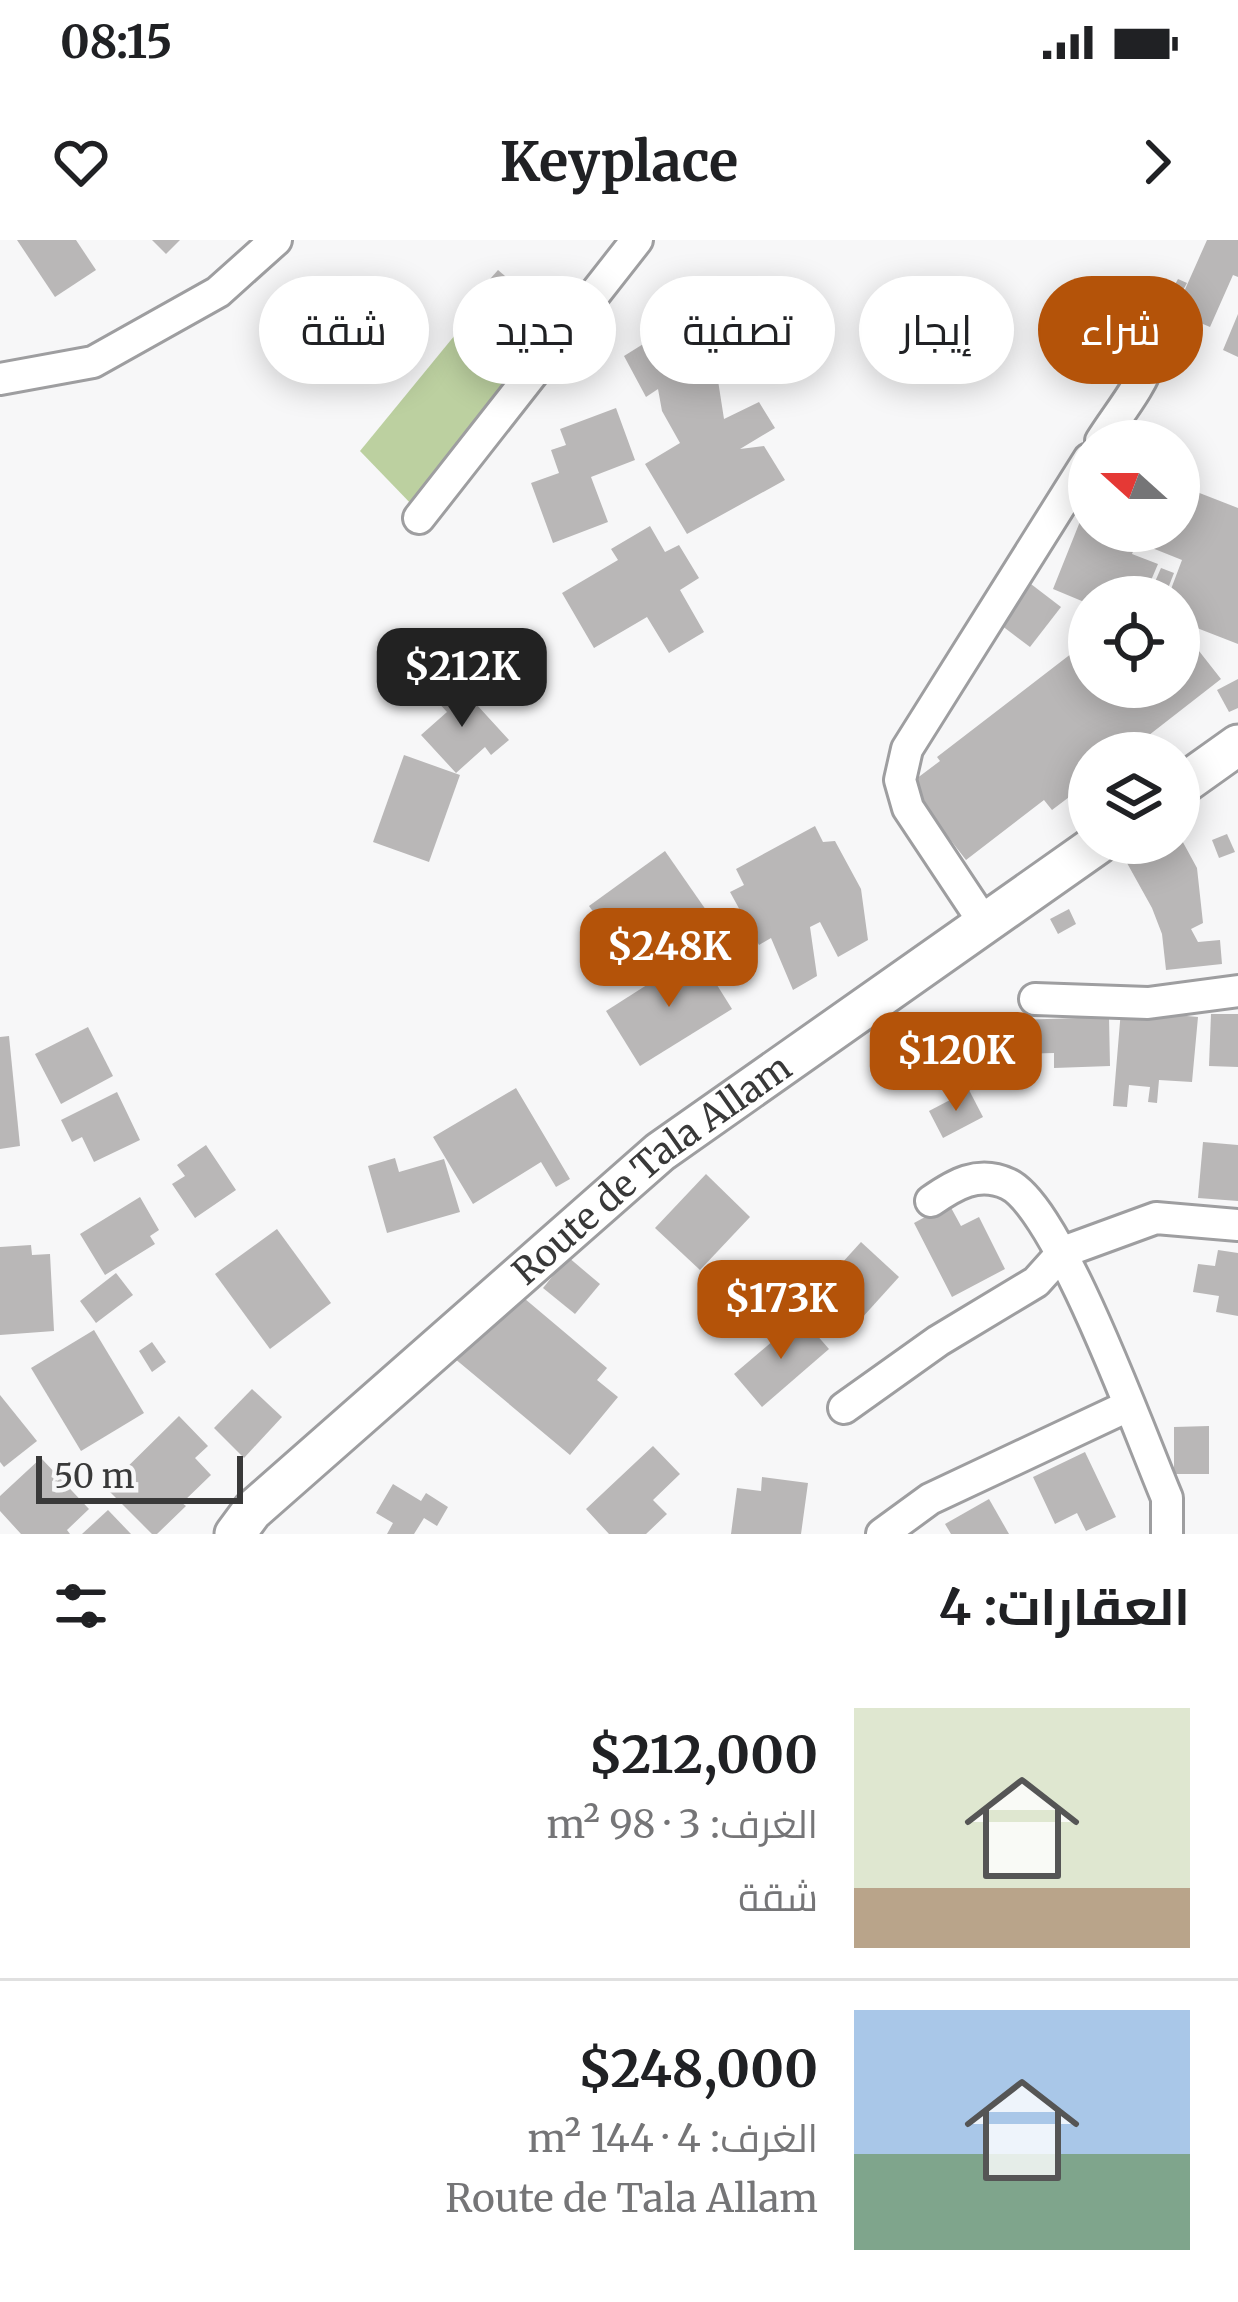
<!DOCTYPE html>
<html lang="ar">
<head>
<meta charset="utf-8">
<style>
	body { margin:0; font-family:Merriweather,Cairo,serif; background:#f2f2f2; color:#202124; direction:rtl; height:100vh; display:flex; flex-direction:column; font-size:45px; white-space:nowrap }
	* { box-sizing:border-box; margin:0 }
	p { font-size:39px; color:#757577 }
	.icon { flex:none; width:66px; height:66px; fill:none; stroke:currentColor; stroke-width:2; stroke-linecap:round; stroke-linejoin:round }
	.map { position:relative; height:1294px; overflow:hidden; direction:ltr }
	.panel { display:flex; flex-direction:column; background:#fff; flex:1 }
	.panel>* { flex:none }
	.banner { position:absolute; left:36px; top:36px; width:1167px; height:108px; direction:rtl; display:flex; gap:24px }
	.needle { width:78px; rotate:291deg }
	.controls { position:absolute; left:1068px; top:180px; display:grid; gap:24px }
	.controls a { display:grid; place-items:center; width:132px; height:132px; border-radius:50%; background:#fff; box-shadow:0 6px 30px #0003; font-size:60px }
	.scale { position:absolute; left:36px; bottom:30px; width:207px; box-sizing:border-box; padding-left:12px; border:6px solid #393939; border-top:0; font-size:33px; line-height:42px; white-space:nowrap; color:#393939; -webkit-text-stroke:9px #f7f7f8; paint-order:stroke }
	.price { position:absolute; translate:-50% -102px; padding:0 27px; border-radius:24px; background:#b45309; color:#fff; font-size:39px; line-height:78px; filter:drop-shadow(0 3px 6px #0008) }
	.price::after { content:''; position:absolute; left:50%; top:72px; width:36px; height:27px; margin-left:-18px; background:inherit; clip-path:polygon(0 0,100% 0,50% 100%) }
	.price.selected { background:#222; color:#fff }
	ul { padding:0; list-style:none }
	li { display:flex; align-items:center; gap:36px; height:300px; padding:0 48px }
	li+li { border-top:3px solid #e0e0e0 }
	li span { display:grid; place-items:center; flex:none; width:336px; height:240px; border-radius:0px; color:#555 }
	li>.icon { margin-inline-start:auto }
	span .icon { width:144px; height:144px; fill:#fffc; stroke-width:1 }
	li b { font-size:51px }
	h2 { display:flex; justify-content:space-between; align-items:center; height:144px; padding:0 48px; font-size:51px }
	.tag { padding:0 42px; border-radius:54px; background:#fff; box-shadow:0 6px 30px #0003; font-size:42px; line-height:108px }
	.tag.selected { background:#b45309; color:#fff }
	.status { display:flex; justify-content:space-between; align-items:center; height:84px; padding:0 60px; background:#fff; direction:ltr }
	.status svg { height:33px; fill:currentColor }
	header { display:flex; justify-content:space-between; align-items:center; height:156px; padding:0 48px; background:#fff; font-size:54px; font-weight:700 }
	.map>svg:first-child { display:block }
</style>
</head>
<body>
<div class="status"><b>08:15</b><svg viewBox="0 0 49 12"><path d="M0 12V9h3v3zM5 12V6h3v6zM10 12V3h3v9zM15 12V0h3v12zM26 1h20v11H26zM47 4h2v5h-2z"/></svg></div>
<header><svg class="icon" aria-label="forward" viewBox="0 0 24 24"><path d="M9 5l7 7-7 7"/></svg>Keyplace<svg class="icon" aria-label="heart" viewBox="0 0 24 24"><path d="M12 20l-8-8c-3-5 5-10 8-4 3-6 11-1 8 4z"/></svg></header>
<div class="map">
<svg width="1238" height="1294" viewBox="0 0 1238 1294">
	<rect width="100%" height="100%" fill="#f7f7f8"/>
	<path fill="#bcd0a0" d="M 464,84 L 528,138 L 415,268 L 360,211 Z"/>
	<g fill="#b9b7b7">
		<path d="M 17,0 L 76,0 L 96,30 L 55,57 Z"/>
		<path d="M 152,0 L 180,0 L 166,14 Z"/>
		<path d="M 1207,0 L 1238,0 L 1238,37 L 1233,35 L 1210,87 L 1175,72 Z"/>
		<path d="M 498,30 L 537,63 L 507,98 L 468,64 Z"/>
		<path d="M 1178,39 L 1187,43 L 1171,72 L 1163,67 Z"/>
		<path d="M 1238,74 L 1238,117 L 1223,110 Z"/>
		<path d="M 696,76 L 712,102 L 724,179 L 759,162 L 775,188 L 740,209 L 764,206 L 785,240 L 687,294 L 645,224 L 680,203 L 662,171 L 658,149 L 646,157 L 624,116 L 648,101 L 646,88 L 665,84 L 669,92 Z"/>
		<path d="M 616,168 L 635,220 L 591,237 L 608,282 L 553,303 L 531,243 L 559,233 L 551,210 L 566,205 L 560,189 Z"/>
		<path d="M 1179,245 L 1238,268 L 1238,404 L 1179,381 L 1179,357 L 1168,357 L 1182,320 L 1137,302 L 1132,314 L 1158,324 L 1146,352 L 1117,341 L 1114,350 L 1133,357 L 1089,357 L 1089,364 L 1053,349 L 1089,259 L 1089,291 L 1179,291 Z"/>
		<path d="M 650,286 L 665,312 L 679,305 L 699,338 L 680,350 L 704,392 L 669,413 L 647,377 L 594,408 L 562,353 L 618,320 L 611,309 Z"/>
		<path d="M 1161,328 L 1174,333 L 1165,356 L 1151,351 Z"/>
		<path d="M 1027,341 L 1061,367 L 1030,407 L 997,382 Z"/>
		<path d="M 1188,397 L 1221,439 L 1126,513 L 1089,513 L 1089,542 L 1052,570 L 1044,560 L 966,620 L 908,545 L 940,521 L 937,517 L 1089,400 L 1089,447 L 1128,447 L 1135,457 L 1148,447 L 1179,447 L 1179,405 Z"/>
		<path d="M 1238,439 L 1238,468 L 1229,472 L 1217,450 Z"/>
		<path d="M 455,441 L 509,500 L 491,515 L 485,507 L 456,533 L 421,495 L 447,472 L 435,459 Z"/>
		<path d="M 404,515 L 460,535 L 429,622 L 373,602 Z"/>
		<path d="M 815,586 L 823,602 L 835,601 L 861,649 L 868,700 L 838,717 L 820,682 L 810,687 L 817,736 L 793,750 L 771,698 L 759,705 L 730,652 L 744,645 L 736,629 Z"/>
		<path d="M 1227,594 L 1235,612 L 1219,618 L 1212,600 Z"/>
		<path d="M 1179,595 L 1197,628 L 1203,683 L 1191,689 L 1198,702 L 1220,700 L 1222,724 L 1166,730 L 1162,694 L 1152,668 L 1122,614 L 1143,603 L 1179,603 Z"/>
		<path d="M 665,611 L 706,670 L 631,724 L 589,666 Z"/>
		<path d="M 1069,669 L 1076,684 L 1058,694 L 1050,679 Z"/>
		<path d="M 697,713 L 732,769 L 640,826 L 606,771 Z"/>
		<path d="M 1121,770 L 1198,777 L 1192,842 L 1159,840 L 1157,863 L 1148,862 L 1150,847 L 1129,845 L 1127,867 L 1113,866 Z"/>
		<path d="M 1211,774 L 1238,774 L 1238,827 L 1209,826 Z"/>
		<path d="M 1109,777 L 1110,826 L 1054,828 L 1054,813 L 1013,814 L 1012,780 Z"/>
		<path d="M 88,787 L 113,836 L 61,864 L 35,814 Z"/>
		<path d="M 9,796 L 20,906 L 0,909 L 0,797 Z"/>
		<path d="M 516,848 L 570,939 L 556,947 L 541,922 L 473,964 L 433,897 Z"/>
		<path d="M 969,850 L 983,877 L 943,898 L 929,871 Z"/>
		<path d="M 117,852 L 140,900 L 94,922 L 82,897 L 72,902 L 61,880 Z"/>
		<path d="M 1203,902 L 1238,905 L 1238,961 L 1198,958 Z"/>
		<path d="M 206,905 L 236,950 L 195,978 L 172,944 L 185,936 L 177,925 Z"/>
		<path d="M 395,918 L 399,932 L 444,919 L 460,972 L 387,993 L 368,926 Z"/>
		<path d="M 706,934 L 750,977 L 700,1030 L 655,988 Z"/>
		<path d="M 140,957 L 159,990 L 150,996 L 155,1004 L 105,1035 L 80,994 Z"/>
		<path d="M 949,964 L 961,986 L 979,977 L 1005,1029 L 952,1057 L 914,983 Z"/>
		<path d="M 277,989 L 331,1063 L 270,1109 L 215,1034 Z"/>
		<path d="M 861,1002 L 899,1037 L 860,1080 L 822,1045 Z"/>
		<path d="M 31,1005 L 32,1015 L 50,1014 L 54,1091 L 0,1095 L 0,1007 Z"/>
		<path d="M 1218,1010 L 1238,1013 L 1238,1076 L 1216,1072 L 1219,1056 L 1193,1052 L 1198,1024 L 1215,1026 Z"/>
		<path d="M 568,1017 L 600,1044 L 575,1074 L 543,1048 Z"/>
		<path d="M 116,1033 L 133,1055 L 96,1083 L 80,1061 Z"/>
		<path d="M 512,1048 L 607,1128 L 597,1140 L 618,1157 L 570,1215 L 454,1118 Z"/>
		<path d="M 801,1077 L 829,1109 L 762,1167 L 734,1134 Z"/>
		<path d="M 94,1090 L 144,1173 L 81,1211 L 31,1128 Z"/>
		<path d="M 152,1102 L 166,1122 L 152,1132 L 139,1111 Z"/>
		<path d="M 252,1149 L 282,1177 L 244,1218 L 214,1188 Z"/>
		<path d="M 0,1155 L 37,1201 L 4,1227 L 0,1222 Z"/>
		<path d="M 179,1176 L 208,1206 L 195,1218 L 211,1235 L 182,1263 L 186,1266 L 157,1294 L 152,1294 L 106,1248 Z"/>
		<path d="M 1209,1186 L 1209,1234 L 1174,1234 L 1174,1187 Z"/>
		<path d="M 653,1206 L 680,1234 L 653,1260 L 667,1274 L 646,1294 L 609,1294 L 586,1269 Z"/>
		<path d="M 1085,1212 L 1116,1277 L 1086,1291 L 1077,1273 L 1055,1284 L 1033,1237 Z"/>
		<path d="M 41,1218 L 89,1269 L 67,1290 L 70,1294 L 21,1294 L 0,1271 L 0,1256 Z"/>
		<path d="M 762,1237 L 808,1243 L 801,1294 L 731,1294 L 737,1248 L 761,1251 Z"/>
		<path d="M 393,1244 L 421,1261 L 426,1253 L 448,1267 L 437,1286 L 424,1278 L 414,1294 L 387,1294 L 393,1283 L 376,1273 Z"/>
		<path d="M 989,1259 L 1009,1294 L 951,1294 L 945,1284 Z"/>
		<path d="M 108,1270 L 131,1294 L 82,1294 Z"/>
	</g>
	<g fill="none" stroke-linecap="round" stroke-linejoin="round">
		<g stroke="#9e9ea0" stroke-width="36">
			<g id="minor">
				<path d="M 0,139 L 93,122 L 218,52 L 276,0"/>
				<path d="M 1101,201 C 1129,156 1179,108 1137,56"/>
				<path d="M 419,278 L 637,0"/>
				<path d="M 985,684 L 908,568 L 900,540 L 907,509 L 1089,219"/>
				<path d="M 1035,759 L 1148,763 L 1238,751"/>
				<path d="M 931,961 C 954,945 978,930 1008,944 C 1059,968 1141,1197 1167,1258 L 1167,1294"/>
				<path d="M 844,1168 L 938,1101 L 1036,1042 L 1063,1012 L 1156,978 L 1238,985"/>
				<path d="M 882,1294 L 930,1259 L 1128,1166"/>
			</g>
		</g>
		<g stroke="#9e9ea0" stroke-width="45">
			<g id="major">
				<path d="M 1179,547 L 1238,505"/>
				<path id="s1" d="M 235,1294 L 252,1271 L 660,912 L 1099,603"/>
			</g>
		</g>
		<use href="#minor" stroke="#fff" stroke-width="30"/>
		<use href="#major" stroke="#fff" stroke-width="39"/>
	</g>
	<g text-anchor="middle" stroke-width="9" stroke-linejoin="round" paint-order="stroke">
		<g font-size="36" fill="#393939" stroke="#f7f7f8">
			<text dy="13" stroke="none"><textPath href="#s1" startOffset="555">Route de Tala Allam</textPath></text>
		</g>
	</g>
</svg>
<div class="controls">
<a><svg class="needle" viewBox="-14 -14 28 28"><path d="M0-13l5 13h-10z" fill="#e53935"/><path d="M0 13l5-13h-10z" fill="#757577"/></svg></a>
<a><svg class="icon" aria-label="locate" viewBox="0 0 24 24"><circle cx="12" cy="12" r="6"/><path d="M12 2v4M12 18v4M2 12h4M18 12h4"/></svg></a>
<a><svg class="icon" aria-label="layers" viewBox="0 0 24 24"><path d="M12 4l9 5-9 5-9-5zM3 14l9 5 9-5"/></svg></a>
</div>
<div class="scale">50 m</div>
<b class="price selected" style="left:462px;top:490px">$212K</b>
<b class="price" style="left:669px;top:770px">$248K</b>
<b class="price" style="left:956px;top:874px">$120K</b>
<b class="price" style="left:781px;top:1122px">$173K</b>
<div class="banner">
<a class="tag selected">شراء</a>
<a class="tag">إيجار</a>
<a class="tag">تصفية</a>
<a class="tag">جديد</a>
<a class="tag">شقة</a>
</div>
</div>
<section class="panel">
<h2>العقارات: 4<svg class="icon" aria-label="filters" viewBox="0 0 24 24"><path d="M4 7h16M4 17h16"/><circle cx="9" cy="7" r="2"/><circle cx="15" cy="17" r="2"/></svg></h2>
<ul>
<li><span style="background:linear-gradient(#dfe7d0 75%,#b9a48a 0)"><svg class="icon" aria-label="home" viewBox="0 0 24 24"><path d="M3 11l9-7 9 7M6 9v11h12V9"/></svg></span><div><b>$212,000</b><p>الغرف: 3 · 98 m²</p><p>شقة</p></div></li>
<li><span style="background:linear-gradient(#a9c7e8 60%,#7fa58c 0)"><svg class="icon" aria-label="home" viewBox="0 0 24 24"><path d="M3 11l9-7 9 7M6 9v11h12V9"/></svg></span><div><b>$248,000</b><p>الغرف: 4 · 144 m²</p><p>Route de Tala Allam</p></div></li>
</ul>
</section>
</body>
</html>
